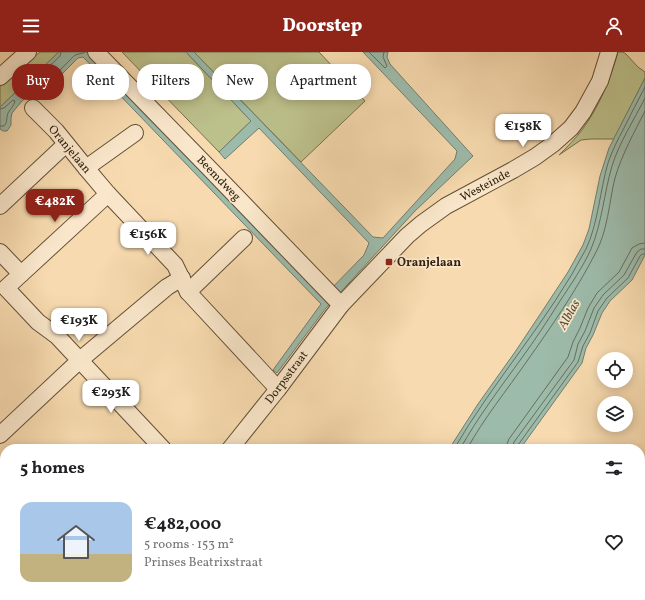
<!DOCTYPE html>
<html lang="en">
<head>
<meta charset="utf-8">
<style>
	body { margin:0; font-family:Vollkorn,serif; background:#f2f2f2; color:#202124; height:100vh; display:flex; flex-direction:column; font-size:15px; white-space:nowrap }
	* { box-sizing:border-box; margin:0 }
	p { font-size:13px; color:#757577 }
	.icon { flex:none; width:22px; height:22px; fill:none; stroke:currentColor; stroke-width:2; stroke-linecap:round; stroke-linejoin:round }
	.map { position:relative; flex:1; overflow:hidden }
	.side { position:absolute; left:0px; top:392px; width:645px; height:156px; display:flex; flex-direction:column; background:#fff; border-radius:16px 16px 0 0; box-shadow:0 2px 10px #0003 }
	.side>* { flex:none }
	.banner { position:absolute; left:12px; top:12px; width:400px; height:36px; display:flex; gap:8px }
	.tools { position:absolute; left:597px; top:300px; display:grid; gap:8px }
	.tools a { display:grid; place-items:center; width:36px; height:36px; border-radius:50%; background:#fff; box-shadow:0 2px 10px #0003; font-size:20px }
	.price { position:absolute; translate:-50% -34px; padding:0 9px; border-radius:8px; background:#fff; color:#222; font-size:13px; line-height:26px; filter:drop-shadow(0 1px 2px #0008) }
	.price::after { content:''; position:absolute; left:50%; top:24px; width:12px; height:9px; margin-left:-6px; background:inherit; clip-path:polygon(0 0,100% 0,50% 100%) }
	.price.on { background:#8f2418; color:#fff }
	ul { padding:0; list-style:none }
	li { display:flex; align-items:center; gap:12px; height:100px; padding:0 20px }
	li span { display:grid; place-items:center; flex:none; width:112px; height:80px; border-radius:12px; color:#555 }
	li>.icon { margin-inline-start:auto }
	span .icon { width:48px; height:48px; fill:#fffc; stroke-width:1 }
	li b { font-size:17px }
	h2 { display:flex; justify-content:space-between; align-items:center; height:48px; padding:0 20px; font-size:17px }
	.pill { padding:0 14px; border-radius:16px; background:#fff; box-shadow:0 2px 10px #0003; font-size:14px; line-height:36px }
	.pill.on { background:#8f2418; color:#fff }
	header { display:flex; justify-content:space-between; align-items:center; height:52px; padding:0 20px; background:#8f2418; color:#fff; font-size:18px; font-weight:800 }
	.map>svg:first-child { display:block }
</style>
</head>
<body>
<header><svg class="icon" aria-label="menu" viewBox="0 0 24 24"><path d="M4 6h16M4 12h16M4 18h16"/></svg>Doorstep<svg class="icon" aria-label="person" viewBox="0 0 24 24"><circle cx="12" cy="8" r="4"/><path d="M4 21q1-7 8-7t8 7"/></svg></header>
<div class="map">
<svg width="645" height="548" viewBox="0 0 645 548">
	<rect width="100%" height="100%" fill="#f7daaf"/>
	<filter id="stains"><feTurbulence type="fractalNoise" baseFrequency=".005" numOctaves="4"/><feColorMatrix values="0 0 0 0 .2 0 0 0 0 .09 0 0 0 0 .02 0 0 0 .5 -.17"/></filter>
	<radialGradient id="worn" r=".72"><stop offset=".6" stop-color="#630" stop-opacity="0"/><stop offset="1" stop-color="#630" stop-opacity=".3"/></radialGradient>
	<g fill="#bcc08b" stroke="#77704c">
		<path d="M 40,0 L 59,0 L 0,55 L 0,34 Z"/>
		<path d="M 122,0 L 186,0 L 251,69 L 219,100 Z"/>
		<path d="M 194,0 L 319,0 L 365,49 L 301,110 Z"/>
		<path d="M 618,0 L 623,0 L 626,2 L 638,15 L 645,20 L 645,26 L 614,87 L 591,87 L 581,88 L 559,103 C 567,95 575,87 582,78 C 599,55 610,28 618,0 Z"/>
		<path d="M 645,444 L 645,548 L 620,548 L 619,543 L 640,543 L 640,452 Z"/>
	</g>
	<g fill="#9dbbab" stroke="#727d6c">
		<path d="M 59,0 L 87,0 L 324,244 L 364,203 L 369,191 L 259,76 L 225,107 L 219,100 L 251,69 L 186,0 L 194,0 L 373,185 L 383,186 L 455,107 L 457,99 L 363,0 L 388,0 L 387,5 L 390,12 L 473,104 L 415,159 L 326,256 L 277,321 L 273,318 L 321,252 L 83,5 L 78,6 L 49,35 L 40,33 L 22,49 L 12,61 L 11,66 L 11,73 L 7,79 L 3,79 L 0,77 L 0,55 Z"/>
		<path d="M 645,26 L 645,203 L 632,228 L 610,249 L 602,261 L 593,283 L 586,296 L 582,311 L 520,397 L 449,397 L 478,352 L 515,300 L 543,258 L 568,220 L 583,193 L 589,177 L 600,124 L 609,96 Z"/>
		<path d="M 353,543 L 417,543 L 414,548 L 349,548 Z"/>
	</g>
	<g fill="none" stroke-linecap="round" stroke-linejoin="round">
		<g stroke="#686e5c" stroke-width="1">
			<path d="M 61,0 L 60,4 L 36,27 L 36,30 L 48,30 L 75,3 L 83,1 L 85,0"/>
			<path d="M 369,0 L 385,16 L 387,14 L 383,5 L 384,0"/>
			<path d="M 0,57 L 4,56 L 13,48 L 15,49 C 14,54 10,57 8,61 C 6,66 8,70 4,74 L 0,74"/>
			<path d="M 454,397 C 494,328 549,268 586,197 C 598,172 600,138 608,111 C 612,99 618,87 624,76 C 631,62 638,48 645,35"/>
			<path d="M 460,397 C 478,365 500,336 521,307 C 535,288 548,268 560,249 C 571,232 583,215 591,197 C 602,171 604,141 612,114 C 619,91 634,68 645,46"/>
			<path d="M 467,397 C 484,366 507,338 527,309 C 551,275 576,239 595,202 C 608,179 609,150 615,126 C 622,102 634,81 645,59"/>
			<path d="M 506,397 L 507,392 L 509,387 L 568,305 L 573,290 L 580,276 L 588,256 L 597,241 L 619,220 L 632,196 L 639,192 L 645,191"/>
			<path d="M 512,397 L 514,390 L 574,308 L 578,292 L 585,279 L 594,256 L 603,243 L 624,223 L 637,200 L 641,197 L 645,197"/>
			<path d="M 517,397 L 518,393 L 578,310 L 583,294 L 590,281 L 598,259 L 607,246 L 628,226 L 640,204 L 642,202 L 645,202"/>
		</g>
		<g stroke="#634f36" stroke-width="18">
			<g id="minor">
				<path d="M 96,0 L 209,116 L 341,253"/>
				<path d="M 0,25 L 28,0"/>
				<path d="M 33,56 L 56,79 L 86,116 L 108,142 L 175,213 L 188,240 L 278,337"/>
				<path d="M 86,116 L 135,81"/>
				<path d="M 108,142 L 6,236 L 38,270 L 57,284 L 163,397"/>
				<path d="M 0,154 L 66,92"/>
				<path d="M 0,200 L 21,222"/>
				<path d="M 188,240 L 244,186"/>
				<path d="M 0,383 L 80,308 L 167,235 L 182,226"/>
				<path d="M 230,397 L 278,337 L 341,253 L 407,184 L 421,172 L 446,154 L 513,118 L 535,105 L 553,92 L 571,76 L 583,60 L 600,29 L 609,0"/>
				<path d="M 640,423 L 645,416"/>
				<path d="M 0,468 L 5,473"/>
				<path d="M 71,543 L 76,548"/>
				<path d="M 111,548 L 113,543"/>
				<path d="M 562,548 L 566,543"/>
			</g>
		</g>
		<use href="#minor" stroke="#fae7cb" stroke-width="16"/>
	</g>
	<rect fill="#8f2418" stroke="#fae7cb" stroke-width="1.5" x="385" y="206" width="8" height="8" rx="2"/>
	<g text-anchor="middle" stroke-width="3.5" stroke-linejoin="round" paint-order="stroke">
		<g font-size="12" fill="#32210e" stroke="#fae7cb">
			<text transform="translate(70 97) rotate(50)" y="4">Oranjelaan</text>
			<text transform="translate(219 126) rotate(46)" y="4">Beemdweg</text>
			<text transform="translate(485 133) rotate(-28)" y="4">Westeinde</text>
			<text transform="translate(286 325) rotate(-53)" y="4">Dorpsstraat</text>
		</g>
		<g font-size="12" font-weight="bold" fill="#32210e" stroke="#fae7cb" text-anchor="start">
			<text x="397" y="214">Oranjelaan</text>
		</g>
		<g font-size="13" font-style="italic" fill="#524f3d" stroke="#fae7cb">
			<text transform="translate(568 262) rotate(-61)" y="5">Alblas</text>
		</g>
	</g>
	<rect width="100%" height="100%" filter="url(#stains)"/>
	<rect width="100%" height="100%" fill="url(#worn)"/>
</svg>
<div class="tools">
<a><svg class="icon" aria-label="locate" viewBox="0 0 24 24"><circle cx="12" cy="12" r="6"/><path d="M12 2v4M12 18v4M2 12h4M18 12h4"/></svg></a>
<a><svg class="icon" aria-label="layers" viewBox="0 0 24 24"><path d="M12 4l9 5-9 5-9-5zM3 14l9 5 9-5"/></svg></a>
</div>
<b class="price" style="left:523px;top:96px">€158K</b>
<b class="price on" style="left:55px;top:171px">€482K</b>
<b class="price" style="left:148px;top:204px">€156K</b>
<b class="price" style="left:79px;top:290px">€193K</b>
<b class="price" style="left:111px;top:362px">€293K</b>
<div class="banner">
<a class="pill on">Buy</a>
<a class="pill">Rent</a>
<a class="pill">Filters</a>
<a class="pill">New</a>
<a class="pill">Apartment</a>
</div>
<section class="side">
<h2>5 homes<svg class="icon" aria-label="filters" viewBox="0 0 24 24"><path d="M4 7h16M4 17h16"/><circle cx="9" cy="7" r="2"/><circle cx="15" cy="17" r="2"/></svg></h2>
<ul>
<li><span style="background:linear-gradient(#a9c7e8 65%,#c2b280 0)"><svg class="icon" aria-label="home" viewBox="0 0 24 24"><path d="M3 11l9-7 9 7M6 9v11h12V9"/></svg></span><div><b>€482,000</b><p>5 rooms · 153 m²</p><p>Prinses Beatrixstraat</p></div><svg class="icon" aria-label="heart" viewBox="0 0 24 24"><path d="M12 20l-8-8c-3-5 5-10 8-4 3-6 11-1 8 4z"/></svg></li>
</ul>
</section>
</div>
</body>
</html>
